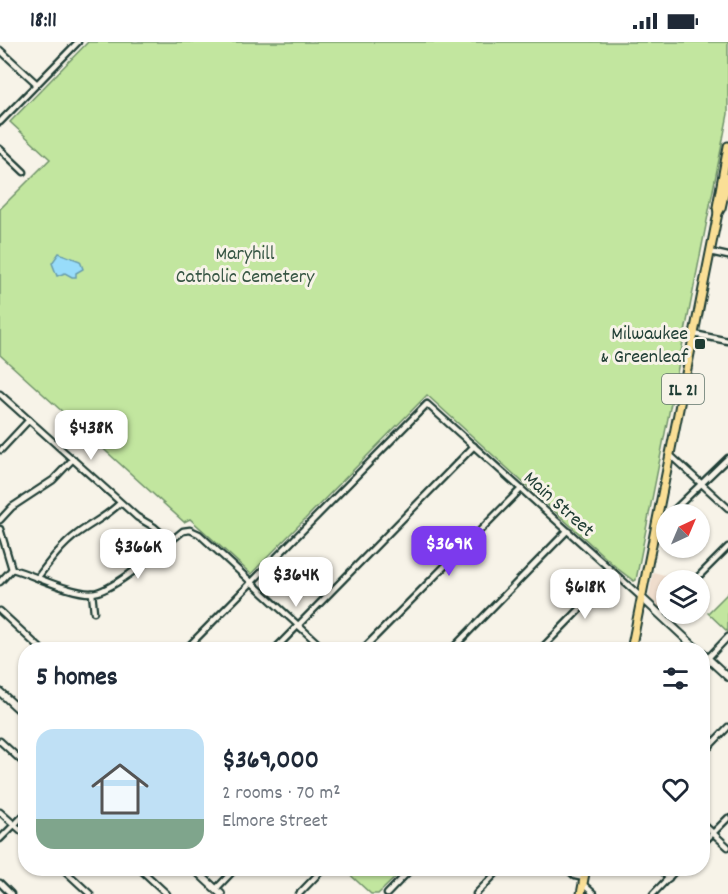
<!DOCTYPE html>
<html lang="en">
<head>
<meta charset="utf-8">
<style>
	body { margin:0; font-family:Dekko,sans-serif; background:#f6f6f7; color:#1f2937; height:100vh; display:flex; flex-direction:column; font-size:22px; white-space:nowrap }
	* { box-sizing:border-box; margin:0 }
	p { font-size:20px; color:#747a83 }
	.icon { flex:none; width:33px; height:33px; fill:none; stroke:currentColor; stroke-width:2; stroke-linecap:round; stroke-linejoin:round }
	.map { position:relative; flex:1; overflow:hidden }
	.side { position:absolute; left:18px; top:600px; width:692px; height:234px; display:flex; flex-direction:column; background:#fff; border-radius:24px; box-shadow:0 2px 4px #0004 }
	.side>* { flex:none }
	.needle { width:39px; rotate:44deg }
	.tools { position:absolute; left:656px; top:462px; display:grid; gap:12px }
	.tools a { display:grid; place-items:center; width:54px; height:54px; border-radius:50%; background:#fff; box-shadow:0 2px 4px #0004; font-size:30px }
	.price { position:absolute; translate:-50% -51px; padding:0 14px; border-radius:12px; background:#fff; color:#222; font-size:20px; line-height:39px; filter:drop-shadow(0 2px 3px #0008) }
	.price::after { content:''; position:absolute; left:50%; top:36px; width:18px; height:14px; margin-left:-9px; background:inherit; clip-path:polygon(0 0,100% 0,50% 100%) }
	.price.selected { background:#7c3aed; color:#fff }
	ul { padding:0; list-style:none }
	li { display:flex; align-items:center; gap:18px; height:150px; padding:0 18px }
	li+li { border-top:2px solid #e0e1e3 }
	li span { display:grid; place-items:center; flex:none; width:168px; height:120px; border-radius:18px; color:#555 }
	li>.icon { margin-inline-start:auto }
	span .icon { width:72px; height:72px; fill:#fffc; stroke-width:1 }
	li b { font-size:26px }
	h2 { display:flex; justify-content:space-between; align-items:center; height:72px; padding:0 18px; font-size:26px }
	.status { display:flex; justify-content:space-between; align-items:center; height:42px; padding:0 30px; background:#fff; direction:ltr }
	.status svg { height:16px; fill:currentColor }
	.map>svg:first-child { display:block }
</style>
</head>
<body>
<div class="status"><b>18:11</b><svg viewBox="0 0 49 12"><path d="M0 12V9h3v3zM5 12V6h3v6zM10 12V3h3v9zM15 12V0h3v12zM26 1h20v11H26zM47 4h2v5h-2z"/></svg></div>
<div class="map">
<svg width="728" height="852" viewBox="0 0 728 852">
	<rect width="100%" height="100%" fill="#f7f3e8"/>
	<filter id="ink" filterUnits="userSpaceOnUse"><feTurbulence type="fractalNoise" baseFrequency=".0167" numOctaves="2"/><feDisplacementMap in="SourceGraphic" scale="12" xChannelSelector="R" yChannelSelector="G"/><feConvolveMatrix kernelMatrix="1 2 1 2 8 2 1 2 1" color-interpolation-filters="sRGB"/></filter>
	<g filter="url(#ink)">
		<path fill="#efddcd" d="M 653,530 L 680,537 L 666,538 L 666,570 L 662,573 L 648,560 Z"/>
		<g fill="#c2e69f" stroke="#70926a" stroke-width="1.5">
			<path d="M 88,0 L 728,0 L 728,72 L 636,538 L 634,539 L 618,527 L 427,353 L 251,532 L 190,477 L 184,480 L 0,313 L 0,167 L 50,117 L 10,80 Z"/>
			<path d="M 728,551 L 728,590 L 708,571 Z"/>
			<path d="M 344,827 L 404,827 L 378,852 L 371,852 Z"/>
		</g>
		<path fill="#98dcfa" stroke="#689cab" stroke-width="1.5" d="M 59,211 L 80,219 L 83,227 L 76,231 L 76,235 L 72,235 L 65,231 L 57,234 L 52,221 Z"/>
		<g fill="none" stroke-linecap="round" stroke-linejoin="round">
			<g stroke="#1f3d34" stroke-width="9">
				<g id="street">
					<path d="M 0,8 L 37,42"/>
					<path d="M 0,80 L 78,0"/>
					<path d="M 0,107 L 24,130"/>
					<path d="M 710,210 L 728,214"/>
					<path d="M 694,292 L 728,299"/>
					<path d="M 0,352 L 137,475 L 154,485 L 170,499"/>
					<path d="M 1,408 L 29,378"/>
					<path d="M 670,413 L 728,466"/>
					<path d="M 670,472 L 728,416"/>
					<path d="M 0,478 L 12,465 L 53,438 L 73,417"/>
					<path d="M 0,487 L 12,527"/>
					<path d="M 655,487 L 666,477"/>
					<path d="M 12,527 C 34,533 71,552 92,551 C 114,550 164,504 183,489 L 190,488 L 199,492 L 325,608"/>
					<path d="M 38,535 C 50,519 61,504 77,492 C 93,480 106,475 120,461"/>
					<path d="M 695,538 L 728,505"/>
					<path d="M 0,540 L 12,527"/>
					<path d="M 92,551 L 94,570"/>
					<path d="M 0,569 L 42,608"/>
					<path d="M 661,573 L 666,568"/>
					<path d="M 185,608 L 427,362 L 641,555"/>
					<path d="M 274,608 L 474,404"/>
					<path d="M 362,608 L 521,447"/>
					<path d="M 451,608 L 567,489"/>
					<path d="M 540,608 L 614,532"/>
					<path d="M 708,616 L 728,595"/>
					<path d="M 702,697 L 710,704"/>
					<path d="M 0,699 L 26,723"/>
					<path d="M 702,712 L 728,685"/>
					<path d="M 0,770 L 26,793"/>
					<path d="M 702,781 L 728,805"/>
					<path d="M 0,797 L 26,771"/>
					<path d="M 702,802 L 728,776"/>
					<path d="M 62,826 L 90,852"/>
					<path d="M 139,826 L 167,852"/>
					<path d="M 566,826 L 575,834 L 584,836"/>
					<path d="M 658,826 L 669,836"/>
					<path d="M 0,841 L 11,852"/>
					<path d="M 583,842 L 594,852"/>
					<path d="M 216,847 L 236,826"/>
					<path d="M 299,852 L 324,826"/>
					<path d="M 387,852 L 412,826"/>
					<path d="M 476,852 L 501,826"/>
					<path d="M 653,852 L 678,826"/>
				</g>
			</g>
			<g stroke="#1f3d34" stroke-width="10">
				<g id="secondary">
					<path d="M 641,555 L 698,608"/>
					<path d="M 702,611 L 728,635"/>
					<path d="M 0,650 L 26,674"/>
					<path d="M 193,826 L 221,852"/>
				</g>
			</g>
			<g stroke="#1f3d34" stroke-width="11">
				<g id="primary">
					<path d="M 718,171 L 721,166 L 728,135"/>
					<path d="M 631,608 L 718,171 L 717,165 L 728,104"/>
					<path d="M 581,852 L 586,826"/>
				</g>
			</g>
			<use href="#street" stroke="#f7f3e8" stroke-width="4.5"/>
			<use href="#secondary" stroke="#f7f3e8" stroke-width="6"/>
			<use href="#primary" stroke="#fadf96" stroke-width="7"/>
		</g>
	</g>
	<rect fill="#1f3d34" stroke="#f7f3e8" stroke-width="2" x="694" y="296" width="12" height="12" rx="3"/>
	<g text-anchor="middle" stroke-width="6" stroke-linejoin="round" paint-order="stroke">
		<rect fill="#f7f3e8" stroke="#60746a" stroke-width="1.5" x="662" y="332" width="42" height="30" rx="4.5"/>
		<g font-size="18" font-weight="bold" fill="#1f3d34">
			<text x="683" y="353">IL 21</text>
		</g>
		<g font-size="20" fill="#375644" stroke="#f7f3e8">
			<text x="245" y="217">Maryhill<tspan x="245" dy="23">Catholic Cemetery</tspan></text>
		</g>
		<g font-size="20" fill="#1f3d34" stroke="#f7f3e8" text-anchor="end">
			<text x="688" y="297">Milwaukee<tspan x="688" dy="23">&amp; Greenleaf</tspan></text>
		</g>
		<g font-size="20" fill="#1f3d34" stroke="#f7f3e8">
			<text transform="translate(560 461) rotate(42)" y="7">Main Street</text>
		</g>
	</g>
</svg>
<div class="tools">
<a><svg class="needle" viewBox="-14 -14 28 28"><path d="M0-13l5 13h-10z" fill="#e53935"/><path d="M0 13l5-13h-10z" fill="#747a83"/></svg></a>
<a><svg class="icon" aria-label="layers" viewBox="0 0 24 24"><path d="M12 4l9 5-9 5-9-5zM3 14l9 5 9-5"/></svg></a>
</div>
<b class="price" style="left:91px;top:419px">$438K</b>
<b class="price selected" style="left:449px;top:535px">$369K</b>
<b class="price" style="left:138px;top:538px">$366K</b>
<b class="price" style="left:296px;top:566px">$364K</b>
<b class="price" style="left:585px;top:578px">$618K</b>
<section class="side">
<h2>5 homes<svg class="icon" aria-label="filters" viewBox="0 0 24 24"><path d="M4 7h16M4 17h16"/><circle cx="9" cy="7" r="2"/><circle cx="15" cy="17" r="2"/></svg></h2>
<ul>
<li><span style="background:linear-gradient(#bfe0f5 75%,#7fa58c 0)"><svg class="icon" aria-label="home" viewBox="0 0 24 24"><path d="M3 11l9-7 9 7M6 9v11h12V9"/></svg></span><div><b>$369,000</b><p>2 rooms · 70 m²</p><p>Elmore Street</p></div><svg class="icon" aria-label="heart" viewBox="0 0 24 24"><path d="M12 20l-8-8c-3-5 5-10 8-4 3-6 11-1 8 4z"/></svg></li>
</ul>
</section>
</div>
</body>
</html>
